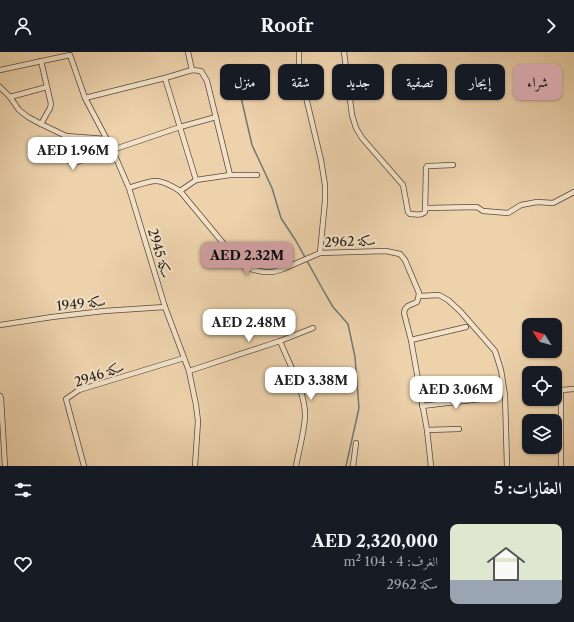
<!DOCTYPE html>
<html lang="ar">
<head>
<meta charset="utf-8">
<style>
	body { margin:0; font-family:"Libre Caslon Text",Amiri,serif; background:#242831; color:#f1f3f6; direction:rtl; height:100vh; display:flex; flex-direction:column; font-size:15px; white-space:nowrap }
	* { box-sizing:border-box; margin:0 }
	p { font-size:13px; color:#9ea1a6 }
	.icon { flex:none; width:22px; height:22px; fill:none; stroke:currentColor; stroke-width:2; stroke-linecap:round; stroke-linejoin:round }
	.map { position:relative; height:414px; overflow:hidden; direction:ltr }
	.sheet { display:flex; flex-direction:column; background:#171b24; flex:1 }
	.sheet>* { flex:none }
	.banner { position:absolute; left:12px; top:12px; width:550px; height:36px; direction:rtl; display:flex; gap:8px }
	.needle { width:26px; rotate:307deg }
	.controls { position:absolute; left:522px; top:266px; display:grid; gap:8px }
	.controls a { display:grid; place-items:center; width:40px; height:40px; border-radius:8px; background:#171b24; box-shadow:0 1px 3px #0004; font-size:20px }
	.price { position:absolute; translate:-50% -34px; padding:0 9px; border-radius:8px; background:#fff; color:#222; font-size:13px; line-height:26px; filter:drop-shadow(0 1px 2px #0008) }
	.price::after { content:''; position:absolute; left:50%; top:24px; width:12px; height:9px; margin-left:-6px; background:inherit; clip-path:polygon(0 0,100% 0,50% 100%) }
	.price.on { background:#c59692; color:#111 }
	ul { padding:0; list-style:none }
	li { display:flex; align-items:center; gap:12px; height:100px; padding:0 12px }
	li+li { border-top:1px solid #363941 }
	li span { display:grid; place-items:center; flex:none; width:112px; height:80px; border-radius:8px; color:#555 }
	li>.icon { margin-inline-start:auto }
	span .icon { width:48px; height:48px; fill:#fffc; stroke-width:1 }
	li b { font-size:17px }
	h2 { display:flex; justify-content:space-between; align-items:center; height:48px; padding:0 12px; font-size:17px }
	.pill { padding:0 14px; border-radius:8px; background:#171b24; box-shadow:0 1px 3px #0004; font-size:14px; line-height:36px }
	.pill.on { background:#c59692; color:#111 }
	header { display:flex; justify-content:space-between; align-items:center; height:52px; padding:0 12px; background:#171b24; font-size:18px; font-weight:800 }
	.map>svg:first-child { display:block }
</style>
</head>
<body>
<header><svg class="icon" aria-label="forward" viewBox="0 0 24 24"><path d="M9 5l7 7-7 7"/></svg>Roofr<svg class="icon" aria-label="person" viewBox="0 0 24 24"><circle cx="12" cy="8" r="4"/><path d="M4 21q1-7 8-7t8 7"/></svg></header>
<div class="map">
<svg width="574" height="414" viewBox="0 0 574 414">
	<rect width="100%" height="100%" fill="#edd2ac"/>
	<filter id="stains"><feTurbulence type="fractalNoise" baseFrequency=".005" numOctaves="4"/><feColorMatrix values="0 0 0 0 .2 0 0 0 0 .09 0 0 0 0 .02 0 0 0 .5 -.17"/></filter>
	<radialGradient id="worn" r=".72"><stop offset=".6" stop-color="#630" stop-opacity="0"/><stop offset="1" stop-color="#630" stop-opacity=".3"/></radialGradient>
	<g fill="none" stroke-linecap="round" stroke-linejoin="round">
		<path stroke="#6f7876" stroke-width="1.5" d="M 240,41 L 252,93 L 272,136 L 281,166 L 296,189 L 322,236 L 333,255 L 348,272 L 355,305 L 359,356 L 346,414"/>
		<g stroke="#584a3b" stroke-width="6">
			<g id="street">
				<path d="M 188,0 L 192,18"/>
				<path d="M 299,0 L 299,15 L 305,41 L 321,108 L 325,133 L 325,149 L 320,201"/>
				<path d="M 344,0 L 352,63 L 356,76 L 362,86 L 403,133 L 408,160 L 410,162 C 415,162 422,164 425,160 L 426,116 L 427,114 L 429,114 L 453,113"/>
				<path d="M 0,18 L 70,3 L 85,46 L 112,97 L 129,136 L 165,255 L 189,319 L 196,353 L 198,369 L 195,414"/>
				<path d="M 165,26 L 196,128"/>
				<path d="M 0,35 L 10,45 L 19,58 L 28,65 L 41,72 L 66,84 L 106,87"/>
				<path d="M 10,45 L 47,35"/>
				<path d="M 85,46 L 165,26 L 192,18 L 201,19 L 207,29 L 230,123"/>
				<path d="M 41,72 L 50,56 L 51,52 L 41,9"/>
				<path d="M 66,84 L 66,104 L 67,108 L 74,111 L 180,75 L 216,65"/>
				<path d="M 129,136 C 153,128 157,124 180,139 L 238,209 L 245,215 L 254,218 L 264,220 L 273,220 L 283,217 L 320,201 L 386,199 L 395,201 L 400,202 L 405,208 L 419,241 L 418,247 L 417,250 L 408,254 L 405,257 L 404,261 L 411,288 L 427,378 L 431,414"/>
				<path d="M 180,139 L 196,128 L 230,123 L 257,123"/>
				<path d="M 426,156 L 477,155 L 483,159 L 508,161 L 521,153 L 537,150 L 553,151 L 574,140"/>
				<path d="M 419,244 L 439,243 L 448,248 L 460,259 L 495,299 L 501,318 L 505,343 L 507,414"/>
				<path d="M 0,273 L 52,265 L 104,259 L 165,255"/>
				<path d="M 411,288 L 466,275"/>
				<path d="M 280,289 C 289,312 306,341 305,365 C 304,381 299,398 296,414"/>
				<path d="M 189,319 L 280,289 L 313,276"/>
				<path d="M 0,344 L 1,346 L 5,414"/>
				<path d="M 422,354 L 489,346"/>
				<path d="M 427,378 L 459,377"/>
				<path d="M 84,414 L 66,347 L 79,338 L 184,306"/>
				<path d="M 353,414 L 356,391"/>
				<path d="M 561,414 L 561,338 L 574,337"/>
			</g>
		</g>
		<use href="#street" stroke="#f3e2c9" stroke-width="4.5"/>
	</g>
	<g text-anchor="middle" stroke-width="4" stroke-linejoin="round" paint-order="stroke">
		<g font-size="13" fill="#261d15" stroke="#f3e2c9">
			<text transform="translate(350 189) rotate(-2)" y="5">سكة 2962</text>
			<text transform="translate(160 201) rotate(73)" y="5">سكة 2945</text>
			<text transform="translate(81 251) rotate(-6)" y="5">سكة 1949</text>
			<text transform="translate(99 322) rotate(-19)" y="5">سكة 2946</text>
		</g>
	</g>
	<rect width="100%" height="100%" filter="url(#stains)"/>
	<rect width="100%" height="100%" fill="url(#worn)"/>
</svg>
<div class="controls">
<a><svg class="needle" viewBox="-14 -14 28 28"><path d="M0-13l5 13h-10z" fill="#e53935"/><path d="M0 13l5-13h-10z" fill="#9ea1a6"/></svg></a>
<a><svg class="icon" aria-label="locate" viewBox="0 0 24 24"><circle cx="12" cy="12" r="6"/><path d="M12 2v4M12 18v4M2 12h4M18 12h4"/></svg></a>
<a><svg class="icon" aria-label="layers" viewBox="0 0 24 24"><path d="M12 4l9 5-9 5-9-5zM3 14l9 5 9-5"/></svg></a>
</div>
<b class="price" style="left:73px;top:119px">AED 1.96M</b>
<b class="price on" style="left:247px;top:224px">AED 2.32M</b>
<b class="price" style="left:249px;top:291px">AED 2.48M</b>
<b class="price" style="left:311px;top:349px">AED 3.38M</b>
<b class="price" style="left:456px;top:358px">AED 3.06M</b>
<div class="banner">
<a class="pill on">شراء</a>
<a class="pill">إيجار</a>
<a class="pill">تصفية</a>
<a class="pill">جديد</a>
<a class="pill">شقة</a>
<a class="pill">منزل</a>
</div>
</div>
<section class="sheet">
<h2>العقارات: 5<svg class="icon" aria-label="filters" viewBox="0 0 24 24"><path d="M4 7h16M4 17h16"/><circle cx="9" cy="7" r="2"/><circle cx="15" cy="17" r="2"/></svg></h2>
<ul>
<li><span style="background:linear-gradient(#dfe7d0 70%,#9aa5b1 0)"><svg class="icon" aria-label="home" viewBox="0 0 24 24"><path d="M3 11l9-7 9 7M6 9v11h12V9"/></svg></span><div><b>AED 2,320,000</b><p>الغرف: 4 · 104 m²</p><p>سكة 2962</p></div><svg class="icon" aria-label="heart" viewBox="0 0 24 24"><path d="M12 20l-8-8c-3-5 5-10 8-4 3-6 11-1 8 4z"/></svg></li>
</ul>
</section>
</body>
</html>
